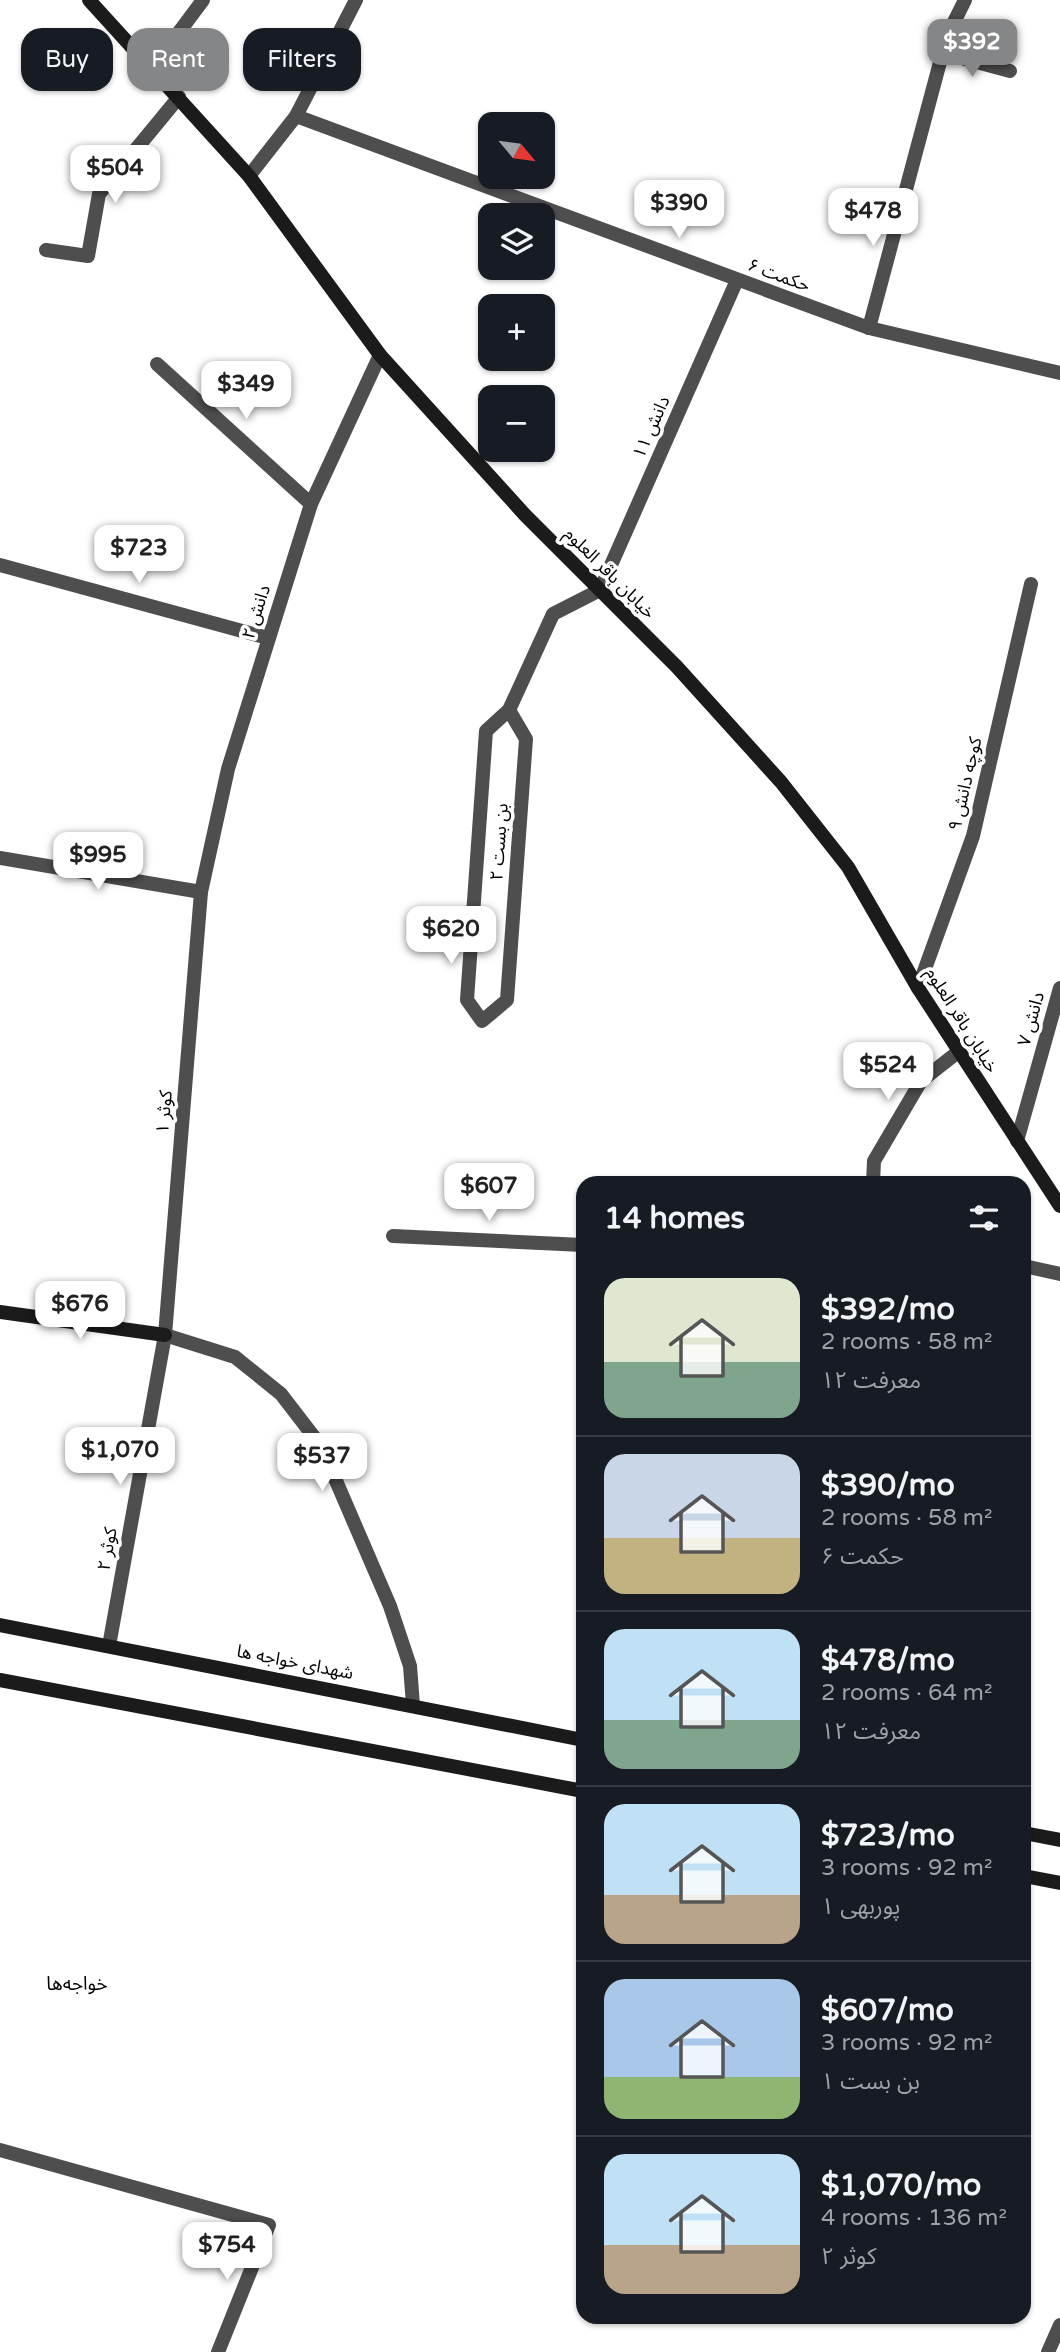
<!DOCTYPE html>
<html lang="en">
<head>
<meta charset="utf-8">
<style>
	body { margin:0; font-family:"Varela Round","Noto Sans Arabic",sans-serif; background:#242831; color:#f1f3f6; height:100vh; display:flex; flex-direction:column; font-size:26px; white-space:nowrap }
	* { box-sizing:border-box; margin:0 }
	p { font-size:23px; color:#9ea1a6 }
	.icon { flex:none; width:38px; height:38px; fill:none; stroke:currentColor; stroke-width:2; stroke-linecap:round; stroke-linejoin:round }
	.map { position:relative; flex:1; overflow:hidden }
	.drawer { position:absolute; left:576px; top:1176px; width:455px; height:1148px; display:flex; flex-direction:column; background:#171b24; border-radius:21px; box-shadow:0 2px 5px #0004 }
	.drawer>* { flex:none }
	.hud { position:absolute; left:21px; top:28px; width:450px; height:63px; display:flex; gap:14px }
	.needle { width:46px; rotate:119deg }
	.controls { position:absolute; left:478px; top:112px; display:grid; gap:14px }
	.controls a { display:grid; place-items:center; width:77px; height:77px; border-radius:14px; background:#171b24; box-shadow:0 2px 5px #0004; font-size:35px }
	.price { position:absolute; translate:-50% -60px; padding:0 16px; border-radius:14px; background:#fff; color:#222; font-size:23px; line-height:46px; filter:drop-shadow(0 2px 4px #0008) }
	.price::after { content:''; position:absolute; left:50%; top:42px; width:21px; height:16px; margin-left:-10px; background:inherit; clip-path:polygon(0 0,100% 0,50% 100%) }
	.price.on { background:#858687; color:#fff }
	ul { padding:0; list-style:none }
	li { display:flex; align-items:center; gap:21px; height:175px; padding:0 28px }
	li+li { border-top:2px solid #363941 }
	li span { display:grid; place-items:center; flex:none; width:196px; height:140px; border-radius:21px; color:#555 }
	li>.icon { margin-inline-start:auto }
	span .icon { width:84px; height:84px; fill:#fffc; stroke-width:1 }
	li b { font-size:30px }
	h2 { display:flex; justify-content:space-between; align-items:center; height:84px; padding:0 28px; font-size:30px }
	.chip { padding:0 24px; border-radius:21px; background:#171b24; box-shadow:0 2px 5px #0004; font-size:24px; line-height:63px }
	.chip.on { background:#858687; color:#fff }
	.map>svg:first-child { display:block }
</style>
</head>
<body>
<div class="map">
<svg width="1060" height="2352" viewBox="0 0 1060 2352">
	<rect width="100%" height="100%" fill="#fff"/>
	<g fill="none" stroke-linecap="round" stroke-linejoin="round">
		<g stroke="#4e4e4e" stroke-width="14">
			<path d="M 943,53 L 1010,71"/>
			<path d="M 153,67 L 203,0"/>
			<path d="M 296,116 L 869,328 L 1060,373"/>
			<path d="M 249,176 L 296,116 L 356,0"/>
			<path d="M 46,250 L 88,256 L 99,194 L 179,97"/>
			<path d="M 869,328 L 947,36 L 965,0"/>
			<path d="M 157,364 L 311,504"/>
			<path d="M 0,565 L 268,638"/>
			<path d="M 509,710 L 526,739 L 507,1000 L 482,1021 L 467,1000 L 486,731 L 509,710 L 553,614 L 600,590 L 737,280"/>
			<path d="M 0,858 L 201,892"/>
			<path d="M 918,988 L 973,836 L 1031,584"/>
			<path d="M 1017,1141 L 1060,988"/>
			<path d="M 873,1183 L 874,1161 L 921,1081 L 958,1052"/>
			<path d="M 393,1236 L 583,1245"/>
			<path d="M 1024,1266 L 1060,1274"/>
			<path d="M 165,1335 L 235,1357 L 281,1394 L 321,1446 L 390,1606 L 410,1666 L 413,1705"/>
			<path d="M 109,1646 L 165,1335 L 201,892 L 228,769 L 311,504 L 380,355"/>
			<path d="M 0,2150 L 269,2225 L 218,2352"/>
			<path d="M 1048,2352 L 1060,2325"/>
		</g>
		<g stroke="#1b1b1b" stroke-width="14">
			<path d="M 89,0 L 249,176 L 380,355 L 525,515 L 677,667 L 781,782 L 848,867 L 918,988 L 1060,1206"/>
			<path d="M 0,1312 L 165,1335"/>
			<path d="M 0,1625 L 583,1740"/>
			<path d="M 0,1680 L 583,1791"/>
			<path d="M 1024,1833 L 1060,1840"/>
			<path d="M 1024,1876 L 1060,1883"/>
		</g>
	</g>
	<g text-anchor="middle" stroke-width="7" stroke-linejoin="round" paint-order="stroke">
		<g font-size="18" fill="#000" stroke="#fff">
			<text transform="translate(779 275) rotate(20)" y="6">حکمت ۶</text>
			<text transform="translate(651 427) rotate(-66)" y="6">دانش ۱۱</text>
			<text transform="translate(610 573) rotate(45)" y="6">خیابان باقر العلوم</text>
			<text transform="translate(256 612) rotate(-72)" y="6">دانش ۲</text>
			<text transform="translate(965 784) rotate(-77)" y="6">کوچه دانش ۹</text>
			<text transform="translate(499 842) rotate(-86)" y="6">بن بست ۲</text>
			<text transform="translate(1031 1019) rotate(-74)" y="6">دانش ۷</text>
			<text transform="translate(962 1020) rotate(58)" y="6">خیابان باقر العلوم</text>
			<text transform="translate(164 1112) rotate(-85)" y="6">کوثر ۱</text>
			<text transform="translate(107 1549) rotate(-80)" y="6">کوثر ۲</text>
			<text transform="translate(295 1662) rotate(11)" y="6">شهدای خواجه ها</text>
		</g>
		<g font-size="19" fill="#000" stroke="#fff">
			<text x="77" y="1990">خواجه‌ها</text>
		</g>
	</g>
</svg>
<div class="controls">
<a><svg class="needle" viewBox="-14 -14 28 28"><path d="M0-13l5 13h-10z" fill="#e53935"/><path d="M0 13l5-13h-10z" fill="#9ea1a6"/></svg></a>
<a><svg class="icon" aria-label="layers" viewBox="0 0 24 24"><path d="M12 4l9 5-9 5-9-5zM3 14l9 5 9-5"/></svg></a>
<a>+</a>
<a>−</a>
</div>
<b class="price on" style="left:972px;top:79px">$392</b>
<b class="price" style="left:115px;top:205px">$504</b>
<b class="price" style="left:679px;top:240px">$390</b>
<b class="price" style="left:873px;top:248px">$478</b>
<b class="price" style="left:246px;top:421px">$349</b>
<b class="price" style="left:139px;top:585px">$723</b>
<b class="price" style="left:98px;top:892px">$995</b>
<b class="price" style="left:451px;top:966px">$620</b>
<b class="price" style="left:888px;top:1102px">$524</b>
<b class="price" style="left:489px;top:1223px">$607</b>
<b class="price" style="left:80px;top:1341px">$676</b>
<b class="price" style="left:120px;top:1487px">$1,070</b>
<b class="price" style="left:322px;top:1493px">$537</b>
<b class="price" style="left:227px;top:2282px">$754</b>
<div class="hud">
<a class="chip">Buy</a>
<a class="chip on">Rent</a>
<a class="chip">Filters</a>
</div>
<section class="drawer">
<h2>14 homes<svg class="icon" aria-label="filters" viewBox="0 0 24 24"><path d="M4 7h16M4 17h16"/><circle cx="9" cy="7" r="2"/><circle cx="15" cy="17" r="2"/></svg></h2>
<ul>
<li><span style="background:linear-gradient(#dfe7d0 60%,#7fa58c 0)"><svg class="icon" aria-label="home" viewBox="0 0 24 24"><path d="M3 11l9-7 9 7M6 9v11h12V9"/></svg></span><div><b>$392/mo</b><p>2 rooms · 58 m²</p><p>معرفت ۱۲</p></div></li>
<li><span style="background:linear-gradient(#c9d6e8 60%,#c2b280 0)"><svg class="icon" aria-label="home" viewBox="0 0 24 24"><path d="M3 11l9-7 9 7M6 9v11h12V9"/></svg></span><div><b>$390/mo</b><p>2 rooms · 58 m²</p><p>حکمت ۶</p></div></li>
<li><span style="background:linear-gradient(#bfe0f5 65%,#7fa58c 0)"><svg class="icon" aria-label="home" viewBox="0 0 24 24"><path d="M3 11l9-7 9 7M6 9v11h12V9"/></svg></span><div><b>$478/mo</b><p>2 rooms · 64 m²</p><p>معرفت ۱۲</p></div></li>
<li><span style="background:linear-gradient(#bfe0f5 65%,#b9a48a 0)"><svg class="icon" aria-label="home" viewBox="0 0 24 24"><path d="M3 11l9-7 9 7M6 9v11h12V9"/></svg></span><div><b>$723/mo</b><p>3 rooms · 92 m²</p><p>پوربهی ۱</p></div></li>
<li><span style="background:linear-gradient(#a9c7e8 70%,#8fb573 0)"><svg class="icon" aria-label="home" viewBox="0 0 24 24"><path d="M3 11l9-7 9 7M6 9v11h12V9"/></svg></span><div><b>$607/mo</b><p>3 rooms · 92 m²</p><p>بن بست ۱</p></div></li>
<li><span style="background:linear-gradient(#bfe0f5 65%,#b9a48a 0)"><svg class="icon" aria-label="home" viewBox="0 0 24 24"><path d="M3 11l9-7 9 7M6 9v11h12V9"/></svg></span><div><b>$1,070/mo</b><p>4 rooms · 136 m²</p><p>کوثر ۲</p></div></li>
</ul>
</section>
</div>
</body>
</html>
